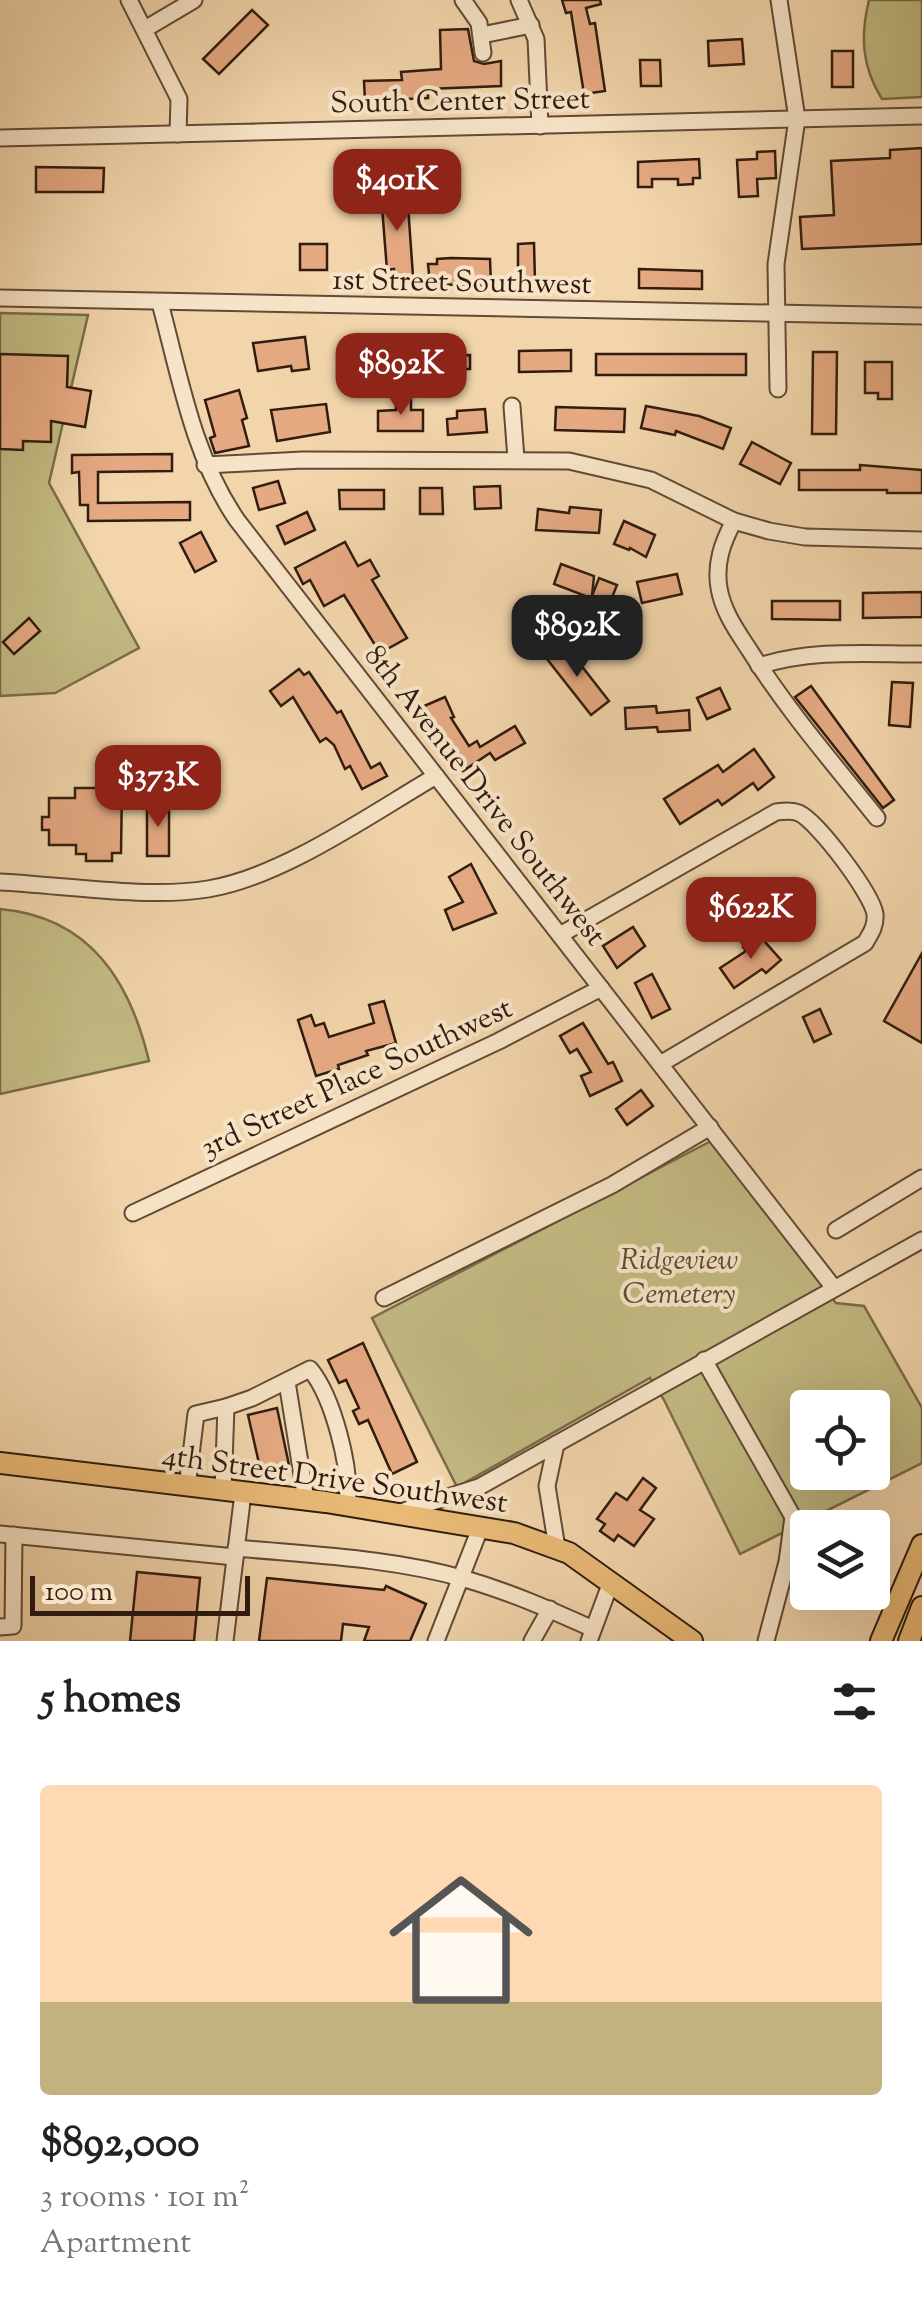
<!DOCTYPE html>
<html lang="en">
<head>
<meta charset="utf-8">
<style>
	body { margin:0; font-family:"Sorts Mill Goudy",serif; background:#f2f2f2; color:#222; height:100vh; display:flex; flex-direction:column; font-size:38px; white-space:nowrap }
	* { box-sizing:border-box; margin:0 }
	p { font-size:32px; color:#767676 }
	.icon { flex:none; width:55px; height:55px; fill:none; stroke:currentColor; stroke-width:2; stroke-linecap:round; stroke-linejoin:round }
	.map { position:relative; height:1641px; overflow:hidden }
	.sheet { display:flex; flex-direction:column; background:#fff; flex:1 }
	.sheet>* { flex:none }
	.tools { position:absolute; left:790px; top:1390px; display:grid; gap:20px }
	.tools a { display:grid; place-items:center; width:100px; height:100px; border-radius:10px; background:#fff; box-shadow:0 10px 40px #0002; font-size:50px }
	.scale { position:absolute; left:30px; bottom:25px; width:220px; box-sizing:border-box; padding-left:10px; border:5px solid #311c0f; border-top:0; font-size:28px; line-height:35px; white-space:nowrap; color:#311c0f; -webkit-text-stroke:8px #f7e4c8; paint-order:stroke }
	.price { position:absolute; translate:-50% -85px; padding:0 22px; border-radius:20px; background:#8f2418; color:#fff; font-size:32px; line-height:65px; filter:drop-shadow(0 2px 5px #0008) }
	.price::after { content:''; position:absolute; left:50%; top:60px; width:30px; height:22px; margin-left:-15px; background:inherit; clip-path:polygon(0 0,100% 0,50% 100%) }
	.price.on { background:#222; color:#fff }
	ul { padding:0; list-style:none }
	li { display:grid; align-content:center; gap:20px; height:530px; padding:0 40px }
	li span { display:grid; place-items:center; height:310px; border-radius:10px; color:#555 }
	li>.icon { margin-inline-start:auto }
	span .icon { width:180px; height:180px; fill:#fffc; stroke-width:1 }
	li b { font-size:42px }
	h2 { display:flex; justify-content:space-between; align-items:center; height:120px; padding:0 40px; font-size:42px }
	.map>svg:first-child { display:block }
</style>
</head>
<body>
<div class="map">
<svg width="922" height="1641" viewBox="0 0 922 1641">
	<rect width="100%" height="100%" fill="#f2d5ab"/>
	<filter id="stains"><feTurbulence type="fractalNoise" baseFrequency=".002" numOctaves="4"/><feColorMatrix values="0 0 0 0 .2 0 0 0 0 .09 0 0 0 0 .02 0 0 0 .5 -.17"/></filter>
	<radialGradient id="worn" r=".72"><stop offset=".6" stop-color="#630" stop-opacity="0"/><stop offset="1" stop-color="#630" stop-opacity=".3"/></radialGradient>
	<g fill="#c3bb83" stroke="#7a6c49" stroke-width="2.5" fill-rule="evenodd">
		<path d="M 869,0 L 922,0 L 922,97 L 882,99 C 862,67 860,37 869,0 Z"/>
		<path d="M 0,313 L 88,315 L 49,483 L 139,648 L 55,693 L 0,696 Z"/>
		<path d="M 0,909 C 90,917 130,981 149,1061 L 0,1094 Z"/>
		<path d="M 711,1141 L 836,1303 L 864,1306 L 922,1408 L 922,1463 L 740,1554 L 664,1400 L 650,1378 L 457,1487 L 372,1318 ZM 808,1408 L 872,1408 L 872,1472 L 808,1472 Z"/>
	</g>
	<g fill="#e6aa83" stroke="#311c0f" stroke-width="2.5">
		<path d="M 562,0 L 600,0 L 601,4 L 586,8 L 590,24 L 595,23 L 605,91 L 584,94 L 571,12 L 566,13 Z"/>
		<path d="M 252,10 L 268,25 L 219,74 L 203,59 Z"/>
		<path d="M 468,29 L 474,61 L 484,64 L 501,61 L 501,86 L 428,89 L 428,98 L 365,101 L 364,81 L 402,80 L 401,72 L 441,69 L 440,30 Z"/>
		<path d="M 742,39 L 744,64 L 709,66 L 708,41 Z"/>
		<rect x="832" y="51" width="21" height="36"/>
		<path d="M 640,60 L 660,60 L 661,86 L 641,86 Z"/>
		<path d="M 922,148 L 922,244 L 802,249 L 800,217 L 834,215 L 831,161 L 890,158 L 890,150 Z"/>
		<path d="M 775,151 L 776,178 L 757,179 L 758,196 L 739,197 L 737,160 L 757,159 L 757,152 Z"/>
		<path d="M 699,159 L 700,178 L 693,178 L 693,184 L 678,185 L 678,179 L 652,179 L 652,187 L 638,187 L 638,162 Z"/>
		<path d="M 36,167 L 104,168 L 103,192 L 36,192 Z"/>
		<path d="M 407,192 L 413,276 L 395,277 L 394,269 L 387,270 L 381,194 Z"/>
		<path d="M 534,243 L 535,281 L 518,281 L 518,244 Z"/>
		<rect x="300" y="244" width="27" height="26"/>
		<path d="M 451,258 L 490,259 L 491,286 L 430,284 L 428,264 L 437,264 L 437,259 Z"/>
		<path d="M 639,269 L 702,271 L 702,289 L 639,288 Z"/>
		<path d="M 305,337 L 309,369 L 292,371 L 291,366 L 258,371 L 253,343 Z"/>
		<path d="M 384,347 L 398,347 L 398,369 L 380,369 L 380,378 L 365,378 L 365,351 L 384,350 Z"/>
		<path d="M 571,350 L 571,371 L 519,372 L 519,351 Z"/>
		<path d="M 813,352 L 837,352 L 836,434 L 812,434 Z"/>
		<path d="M 0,354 L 68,356 L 67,387 L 91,391 L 85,427 L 51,421 L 51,442 L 23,441 L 23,450 L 0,449 Z"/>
		<rect x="596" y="354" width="150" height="21"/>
		<path d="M 470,355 L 470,369 L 460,369 L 460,373 L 406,377 L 406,363 L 433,363 L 433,356 Z"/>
		<path d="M 865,362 L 892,362 L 892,399 L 878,399 L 878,393 L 865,393 Z"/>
		<path d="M 239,390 L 247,418 L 242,420 L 249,446 L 215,453 L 210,438 L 215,436 L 205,400 Z"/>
		<path d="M 396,398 L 411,398 L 411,410 L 423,410 L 423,431 L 378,431 L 378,411 L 396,410 Z"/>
		<path d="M 326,404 L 330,432 L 277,441 L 271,410 Z"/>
		<path d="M 646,406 L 699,416 L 731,428 L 723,449 L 676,431 L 675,435 L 641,428 Z"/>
		<path d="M 556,407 L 625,409 L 624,432 L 555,430 Z"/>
		<path d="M 485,409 L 487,432 L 448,435 L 447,419 L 457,418 L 457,411 Z"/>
		<path d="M 752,442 L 791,463 L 780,484 L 740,464 Z"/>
		<path d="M 172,454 L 172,471 L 98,472 L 98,503 L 190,502 L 190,520 L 88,521 L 88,505 L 80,505 L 79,472 L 72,473 L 72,455 Z"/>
		<path d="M 860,465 L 922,470 L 922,493 L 887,493 L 887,490 L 799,490 L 799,470 L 860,470 Z"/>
		<path d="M 278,481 L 285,503 L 259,510 L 253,488 Z"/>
		<path d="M 500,486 L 501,508 L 475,509 L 474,487 Z"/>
		<path d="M 420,488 L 442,488 L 443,514 L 420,514 Z"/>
		<path d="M 339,490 L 384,490 L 384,509 L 340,509 Z"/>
		<path d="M 570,507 L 601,510 L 599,533 L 536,530 L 538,509 L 569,513 Z"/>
		<path d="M 307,512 L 315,530 L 285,544 L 277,526 Z"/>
		<path d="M 624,521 L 655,535 L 646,557 L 630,548 L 629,550 L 614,544 Z"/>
		<path d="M 201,532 L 216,561 L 195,572 L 180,543 Z"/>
		<path d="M 345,542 L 358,566 L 370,560 L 379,576 L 372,580 L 407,638 L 380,653 L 344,595 L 324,606 L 310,580 L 303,584 L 295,568 Z"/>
		<path d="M 561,564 L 594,576 L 592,596 L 599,578 L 617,585 L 609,605 L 554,584 Z"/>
		<path d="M 677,574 L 682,594 L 642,603 L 637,582 Z"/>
		<path d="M 922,592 L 922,617 L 863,618 L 863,593 Z"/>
		<path d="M 542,597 L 549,631 L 527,636 L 520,601 Z"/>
		<path d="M 772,601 L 840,601 L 840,620 L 772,619 Z"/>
		<path d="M 29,618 L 40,631 L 14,654 L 3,642 Z"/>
		<path d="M 556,643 L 575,667 L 580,664 L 609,701 L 591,715 L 543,654 Z"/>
		<path d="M 299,669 L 304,675 L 309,672 L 337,713 L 341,711 L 371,768 L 380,763 L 387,776 L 362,789 L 350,766 L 345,769 L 334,745 L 326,738 L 320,742 L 293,697 L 281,706 L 270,691 Z"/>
		<path d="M 892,682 L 913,683 L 910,727 L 889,725 Z"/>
		<path d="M 811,686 L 894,800 L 883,808 L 795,697 Z"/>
		<path d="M 720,688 L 730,709 L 707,719 L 697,698 Z"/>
		<path d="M 445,697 L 454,717 L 451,718 L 469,746 L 477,741 L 480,747 L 515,726 L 525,743 L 495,760 L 490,753 L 463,771 L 433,726 L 424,730 L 415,710 Z"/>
		<path d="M 656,706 L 657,713 L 689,710 L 690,730 L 658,732 L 657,727 L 626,729 L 625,708 Z"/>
		<path d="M 754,749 L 774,777 L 758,790 L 753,783 L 722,805 L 718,800 L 680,824 L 664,799 L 718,765 L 723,772 Z"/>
		<path d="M 75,788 L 122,788 L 121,853 L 112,853 L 112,861 L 86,861 L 86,854 L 76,854 L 76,845 L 49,845 L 49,830 L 42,830 L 42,817 L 49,817 L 49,798 L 75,798 Z"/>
		<rect x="147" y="804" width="22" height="52"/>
		<path d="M 471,864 L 496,913 L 453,930 L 445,910 L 463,902 L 449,877 Z"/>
		<path d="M 633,927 L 645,946 L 617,968 L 603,946 Z"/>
		<path d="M 758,934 L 781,960 L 766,973 L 762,969 L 734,988 L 720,968 L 746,951 L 743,947 Z"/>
		<path d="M 922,953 L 922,1043 L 884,1021 Z"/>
		<path d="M 652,974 L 670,1009 L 652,1018 L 635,983 Z"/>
		<path d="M 384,1001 L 396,1043 L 366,1051 L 368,1055 L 338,1065 L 339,1069 L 316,1076 L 298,1020 L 311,1015 L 315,1026 L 324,1023 L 329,1037 L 374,1023 L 369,1005 Z"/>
		<path d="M 820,1009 L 831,1034 L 814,1042 L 803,1017 Z"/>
		<path d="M 583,1023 L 608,1064 L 613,1062 L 622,1081 L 590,1096 L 581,1076 L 591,1072 L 577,1049 L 570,1053 L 560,1036 Z"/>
		<path d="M 641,1090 L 653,1106 L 627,1125 L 616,1109 Z"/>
		<path d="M 363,1343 L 417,1462 L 392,1474 L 368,1420 L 359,1424 L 353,1411 L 359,1408 L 346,1380 L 339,1383 L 328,1360 Z"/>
		<path d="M 277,1408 L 289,1465 L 261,1472 L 248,1415 Z"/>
		<path d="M 643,1478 L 656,1488 L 640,1510 L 654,1519 L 634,1546 L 618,1535 L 614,1541 L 600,1531 L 605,1524 L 597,1519 L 616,1493 L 627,1500 Z"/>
		<path d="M 137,1572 L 200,1578 L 194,1641 L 130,1641 Z"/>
		<path d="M 267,1578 L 384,1590 L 386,1586 L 426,1604 L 410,1641 L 364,1641 L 369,1627 L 343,1624 L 341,1641 L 259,1641 Z"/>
	</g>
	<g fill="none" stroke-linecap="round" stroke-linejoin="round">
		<g stroke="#614a36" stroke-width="19">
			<g id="minor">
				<path d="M 129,0 L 179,99 L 178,134"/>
				<path d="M 463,0 L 479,23 L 483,53"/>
				<path d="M 519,0 L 536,39 L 540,126"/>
				<path d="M 145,29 L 194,0"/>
				<path d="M 482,35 L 531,25"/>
				<path d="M 0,138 L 922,116"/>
				<path d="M 0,298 L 922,316"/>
				<path d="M 160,303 C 180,377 193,456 237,520 L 834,1288"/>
				<path d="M 778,389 L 776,264 L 797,119 L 779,0"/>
				<path d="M 512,406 L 516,459"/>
				<path d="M 205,465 L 303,460 L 569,461 L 651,480 L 734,521 L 769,531 L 805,537 L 922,540"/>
				<path d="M 734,521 C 722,543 715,564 719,588 C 723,612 737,631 750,651 C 787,710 833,763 877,818"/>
				<path d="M 759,666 C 812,649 867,654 922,654"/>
				<path d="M 0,882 C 62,885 149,899 208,889 C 282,877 371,814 436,776"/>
				<path d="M 560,935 L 776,812 C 784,811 792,810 799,813 C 818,822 872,894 875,914 C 876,926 871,933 865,943 L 662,1063"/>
				<path d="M 133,1213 L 499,1041 L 601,988"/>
				<path d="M 836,1230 L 922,1178"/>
				<path d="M 384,1298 L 612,1185 L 710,1127"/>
				<path d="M 704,1360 L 793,1517 L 787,1562 L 766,1641"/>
				<path d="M 287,1382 L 306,1500"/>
				<path d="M 556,1444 L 547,1486 L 557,1548"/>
				<path d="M 187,1487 L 196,1414 L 226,1407"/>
				<path d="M 223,1491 L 226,1407 L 252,1398 L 310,1369 C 333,1397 352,1469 347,1505"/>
				<path d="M 404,1511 L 479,1487 L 922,1240"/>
				<path d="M 0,1534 L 235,1557"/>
				<path d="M 236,1548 C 311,1555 392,1558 465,1579 C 510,1592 551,1610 593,1629"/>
				<path d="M 0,1627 L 13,1626 L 14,1535"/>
				<path d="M 225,1641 L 243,1493"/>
				<path d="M 436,1641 L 481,1526"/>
				<path d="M 532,1641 L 550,1609"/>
				<path d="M 589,1641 L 611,1582"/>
			</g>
		</g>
		<g stroke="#311c0f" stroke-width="24">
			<g id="major">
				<path d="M 0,1463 L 326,1502 L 514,1533 L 569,1553 L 692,1641"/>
				<path d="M 881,1641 L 922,1545"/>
				<path d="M 909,1641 L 922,1607"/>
			</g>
		</g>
		<use href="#minor" stroke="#f7e4c8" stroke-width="15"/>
		<use href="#major" stroke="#e9ba76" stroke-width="20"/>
	</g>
	<g text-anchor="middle" stroke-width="8" stroke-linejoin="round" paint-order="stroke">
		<g font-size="30" fill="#311c0f" stroke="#f7e4c8">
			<text transform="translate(460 100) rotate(-1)" y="10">South Center Street</text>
			<text transform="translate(462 281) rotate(1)" y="10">1st Street Southwest</text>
			<text transform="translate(486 795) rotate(52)" y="10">8th Avenue Drive Southwest</text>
			<text transform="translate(356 1077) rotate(-25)" y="10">3rd Street Place Southwest</text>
			<text transform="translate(335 1478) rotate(8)" y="10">4th Street Drive Southwest</text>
		</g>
		<g font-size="30" font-style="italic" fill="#5d4c32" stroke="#f7e4c8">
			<text x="679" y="1269">Ridgeview<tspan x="679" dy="34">Cemetery</tspan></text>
		</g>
	</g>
	<rect width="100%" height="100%" filter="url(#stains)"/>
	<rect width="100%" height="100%" fill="url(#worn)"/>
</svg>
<div class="tools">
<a><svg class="icon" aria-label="locate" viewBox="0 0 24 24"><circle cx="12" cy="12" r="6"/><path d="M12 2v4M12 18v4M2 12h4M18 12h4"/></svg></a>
<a><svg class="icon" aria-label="layers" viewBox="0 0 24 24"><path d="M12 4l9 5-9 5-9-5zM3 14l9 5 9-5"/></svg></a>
</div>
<div class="scale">100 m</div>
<b class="price" style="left:397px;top:234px">$401K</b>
<b class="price" style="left:401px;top:418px">$892K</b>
<b class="price on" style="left:577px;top:680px">$892K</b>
<b class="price" style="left:158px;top:830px">$373K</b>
<b class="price" style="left:751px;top:962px">$622K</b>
</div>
<section class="sheet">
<h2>5 homes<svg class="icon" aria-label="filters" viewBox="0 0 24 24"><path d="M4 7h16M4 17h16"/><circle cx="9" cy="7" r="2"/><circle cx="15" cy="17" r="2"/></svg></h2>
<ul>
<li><span style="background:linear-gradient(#ffd9b3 70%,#c2b280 0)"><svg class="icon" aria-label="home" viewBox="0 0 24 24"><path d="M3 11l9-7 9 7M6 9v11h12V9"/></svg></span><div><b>$892,000</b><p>3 rooms · 101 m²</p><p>Apartment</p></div></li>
</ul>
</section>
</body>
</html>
